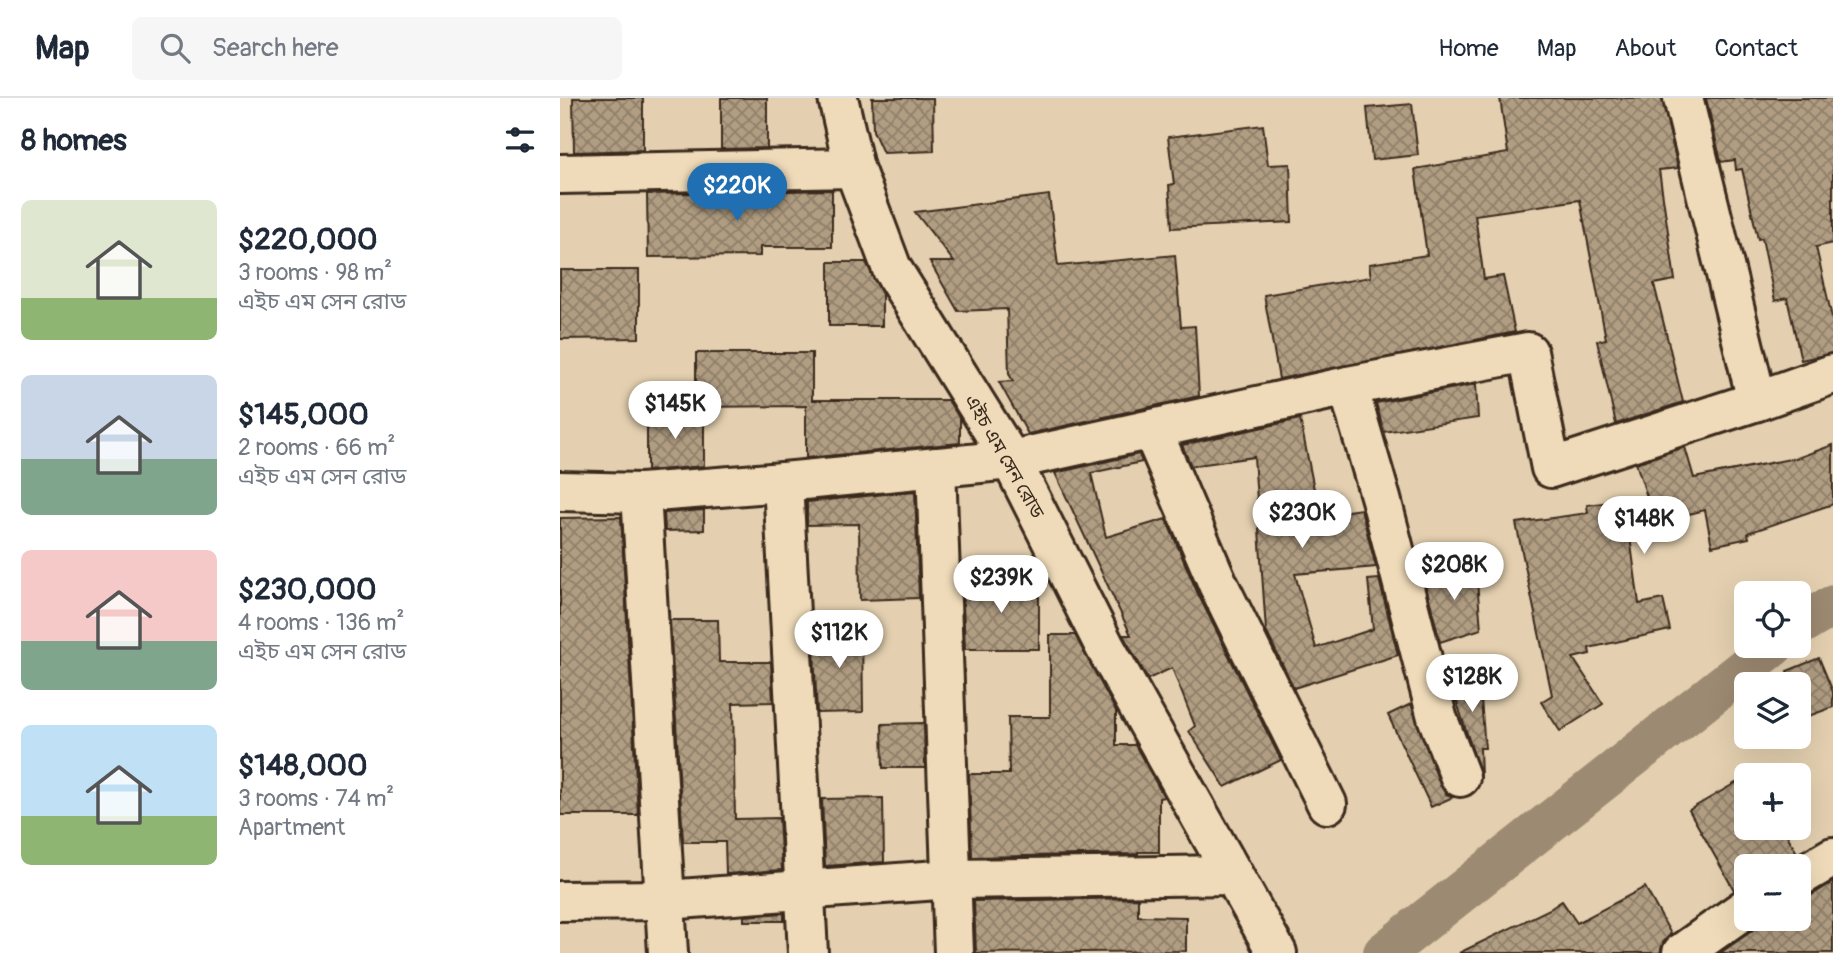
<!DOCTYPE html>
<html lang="en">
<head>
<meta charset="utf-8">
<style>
	body { margin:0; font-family:Pangolin,"Noto Sans Bengali",sans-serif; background:#f6f6f7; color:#1f2937; height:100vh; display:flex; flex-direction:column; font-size:26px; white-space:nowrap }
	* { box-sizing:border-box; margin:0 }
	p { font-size:23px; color:#747a83 }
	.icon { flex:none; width:38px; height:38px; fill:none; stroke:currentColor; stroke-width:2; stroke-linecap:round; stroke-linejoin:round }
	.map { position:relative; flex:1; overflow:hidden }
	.side { display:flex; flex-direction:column; background:#fff; width:560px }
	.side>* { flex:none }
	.fabs { position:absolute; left:1174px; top:483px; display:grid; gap:14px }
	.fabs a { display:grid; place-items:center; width:77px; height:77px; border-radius:10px; background:#fff; box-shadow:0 7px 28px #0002; font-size:35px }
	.price { position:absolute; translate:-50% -60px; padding:0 16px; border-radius:24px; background:#fff; color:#222; font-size:23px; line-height:46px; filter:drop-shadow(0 2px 4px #0008) }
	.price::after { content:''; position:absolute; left:50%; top:42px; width:21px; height:16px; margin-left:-10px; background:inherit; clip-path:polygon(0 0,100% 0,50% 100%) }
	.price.on { background:#1f6fb2; color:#fff }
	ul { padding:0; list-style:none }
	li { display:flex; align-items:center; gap:21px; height:175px; padding:0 21px }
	li span { display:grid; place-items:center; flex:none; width:196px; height:140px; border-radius:10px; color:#555 }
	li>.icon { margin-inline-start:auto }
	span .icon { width:84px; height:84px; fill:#fffc; stroke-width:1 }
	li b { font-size:30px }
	h2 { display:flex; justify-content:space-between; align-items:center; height:84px; padding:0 21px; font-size:30px }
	header { display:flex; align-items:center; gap:42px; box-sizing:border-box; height:98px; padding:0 35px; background:#fff; border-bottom:2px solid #e0e1e3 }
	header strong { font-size:33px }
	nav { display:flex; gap:38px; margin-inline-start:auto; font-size:24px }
	.search { width:490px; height:63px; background:#f6f6f7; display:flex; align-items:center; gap:18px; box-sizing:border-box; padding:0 24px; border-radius:10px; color:#747a83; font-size:26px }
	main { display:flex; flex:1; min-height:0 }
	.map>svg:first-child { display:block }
</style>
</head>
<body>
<header>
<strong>Map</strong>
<div class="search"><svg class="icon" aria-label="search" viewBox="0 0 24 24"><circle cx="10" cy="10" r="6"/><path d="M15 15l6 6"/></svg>Search here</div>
<nav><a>Home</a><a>Map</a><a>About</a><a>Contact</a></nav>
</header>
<main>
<section class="side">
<h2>8 homes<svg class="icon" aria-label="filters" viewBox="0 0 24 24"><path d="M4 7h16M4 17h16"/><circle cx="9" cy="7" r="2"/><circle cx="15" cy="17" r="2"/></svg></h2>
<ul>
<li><span style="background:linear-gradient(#dfe7d0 70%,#8fb573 0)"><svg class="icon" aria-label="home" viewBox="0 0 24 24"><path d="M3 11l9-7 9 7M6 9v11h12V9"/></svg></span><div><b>$220,000</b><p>3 rooms · 98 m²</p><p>এইচ এম সেন রোড</p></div></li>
<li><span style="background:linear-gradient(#c9d6e8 60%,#7fa58c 0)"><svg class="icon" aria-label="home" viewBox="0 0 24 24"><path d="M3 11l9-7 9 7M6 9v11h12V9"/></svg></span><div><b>$145,000</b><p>2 rooms · 66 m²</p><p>এইচ এম সেন রোড</p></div></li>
<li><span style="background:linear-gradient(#f6c9c9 65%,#7fa58c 0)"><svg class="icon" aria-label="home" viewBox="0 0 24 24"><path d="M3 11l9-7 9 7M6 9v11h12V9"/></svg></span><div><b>$230,000</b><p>4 rooms · 136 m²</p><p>এইচ এম সেন রোড</p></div></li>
<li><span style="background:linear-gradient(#bfe0f5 65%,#8fb573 0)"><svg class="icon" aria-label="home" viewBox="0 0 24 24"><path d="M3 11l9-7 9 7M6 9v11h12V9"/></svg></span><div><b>$148,000</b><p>3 rooms · 74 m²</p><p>Apartment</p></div></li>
</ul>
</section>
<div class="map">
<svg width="1273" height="855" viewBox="0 0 1273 855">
	<defs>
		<pattern id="building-cross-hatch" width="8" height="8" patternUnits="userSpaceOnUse" patternTransform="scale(1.75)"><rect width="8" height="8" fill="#b09d82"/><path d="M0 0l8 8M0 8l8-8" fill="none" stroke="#90806a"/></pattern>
	</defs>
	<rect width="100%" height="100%" fill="#e4d0b0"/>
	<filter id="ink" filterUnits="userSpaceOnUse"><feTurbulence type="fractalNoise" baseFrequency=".0143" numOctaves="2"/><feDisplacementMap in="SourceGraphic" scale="14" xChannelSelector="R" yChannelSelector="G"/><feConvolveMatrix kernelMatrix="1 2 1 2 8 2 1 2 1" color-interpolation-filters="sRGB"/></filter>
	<g filter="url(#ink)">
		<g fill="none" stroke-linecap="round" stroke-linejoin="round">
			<g stroke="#9d8a72" stroke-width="42">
				<path d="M 1239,527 L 1273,508"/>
				<path d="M 824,855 L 1213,548"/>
			</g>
		</g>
		<g fill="url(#building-cross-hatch)" stroke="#3b2a1e" stroke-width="2">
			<path d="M 13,0 L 83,0 L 83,52 L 14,54 Z"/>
			<path d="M 161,0 L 207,0 L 207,50 L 161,51 Z"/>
			<path d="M 312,0 L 373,0 L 374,53 L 323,55 L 313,33 Z"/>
			<path d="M 940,0 L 1102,0 L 1118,70 L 1099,72 L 1115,182 L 1094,186 L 1123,304 L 1056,326 L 1037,243 L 1046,241 L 1020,102 L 915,117 L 924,181 L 943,178 L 955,234 L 719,281 L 704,197 L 811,179 L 809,166 L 867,157 L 855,71 L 948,55 Z"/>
			<path d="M 1146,0 L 1273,0 L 1273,145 L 1256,149 L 1273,224 L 1273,255 L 1241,262 L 1227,200 L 1215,203 L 1202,140 L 1198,141 L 1182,71 L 1176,72 L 1175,62 L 1161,64 Z"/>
			<path d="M 852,6 L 858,57 L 812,62 L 807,10 Z"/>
			<path d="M 703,27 L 708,67 L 730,66 L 732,124 L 612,130 L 609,87 L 614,86 L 608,39 Z"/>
			<path d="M 272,92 L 272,149 L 200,149 L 200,158 L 88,159 L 87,96 Z"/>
			<path d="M 489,97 L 498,168 L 615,157 L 621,229 L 635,228 L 639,298 L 468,336 L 439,284 L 453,283 L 449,276 L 447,211 L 398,213 L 370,164 L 394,164 L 355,114 Z"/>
			<path d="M 269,164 L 306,164 L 322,196 L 322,228 L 269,228 Z"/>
			<path d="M 0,172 L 79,172 L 79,240 L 0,241 Z"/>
			<path d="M 136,255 L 252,255 L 252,302 L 388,302 L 400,321 L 400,345 L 246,360 L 246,308 L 136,309 Z"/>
			<path d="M 916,286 L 918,320 L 824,334 L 816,305 Z"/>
			<path d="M 87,316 L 144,316 L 144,368 L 87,373 Z"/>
			<path d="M 740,321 L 755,396 L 778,395 L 780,414 L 801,411 L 816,469 L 735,476 L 756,550 L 813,531 L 808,482 L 819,481 L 838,557 L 734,590 L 706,533 L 694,359 L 631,368 L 622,347 Z"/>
			<path d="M 1273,347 L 1273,406 L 1188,435 L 1189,440 L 1152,448 L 1145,412 L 1069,431 L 1079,506 L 1103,501 L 1110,532 L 1029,550 L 1030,556 L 1013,560 L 1043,606 L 1000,633 L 981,604 L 992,597 L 956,425 L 1028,415 L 1027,407 L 1087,399 L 1076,365 L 1125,349 L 1134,380 L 1240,359 Z"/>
			<path d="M 579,356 L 582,364 L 531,375 L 546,439 L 606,421 L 638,496 L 721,662 L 665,689 L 629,633 L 635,628 L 612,570 L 588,581 L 564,539 L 563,537 L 571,537 L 495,375 Z"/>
			<path d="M 355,393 L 359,500 L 300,502 L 299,426 L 247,427 L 247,404 Z"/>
			<path d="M 144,412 L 144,432 L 105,433 L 104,415 Z"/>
			<path d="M 61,419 L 78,717 L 0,717 L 0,420 Z"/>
			<path d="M 916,471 L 921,531 L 880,544 L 863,476 Z"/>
			<path d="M 479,483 L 479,551 L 405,551 L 402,484 Z"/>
			<path d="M 110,522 L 158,522 L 159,564 L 211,564 L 213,604 L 173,605 L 175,721 L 219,720 L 222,772 L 166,776 L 165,744 L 123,744 Z"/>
			<path d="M 302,530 L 303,614 L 257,615 L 253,531 Z"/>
			<path d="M 490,537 L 515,537 L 556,613 L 556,647 L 575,647 L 604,699 L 599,700 L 599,754 L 578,754 L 578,756 L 412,759 L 409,676 L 449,676 L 448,619 L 490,619 Z"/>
			<path d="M 1259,560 L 1273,594 L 1273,609 L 1246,619 L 1239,602 L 1239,586 L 1233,586 L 1227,573 Z"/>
			<path d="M 919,577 L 925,650 L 920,650 L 921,679 L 892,589 Z"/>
			<path d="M 851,606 L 880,687 L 886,696 L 893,699 L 871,709 L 828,617 Z"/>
			<path d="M 364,625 L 365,670 L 323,670 L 322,626 Z"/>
			<path d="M 1186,679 L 1186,730 L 1223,730 L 1237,755 L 1220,768 L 1186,768 L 1186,789 L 1174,792 L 1129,712 Z"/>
			<path d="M 323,700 L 324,764 L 265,768 L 262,701 Z"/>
			<path d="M 1273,784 L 1273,855 L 1160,855 L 1199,828 L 1205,821 L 1239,821 L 1239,801 L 1250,798 Z"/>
			<path d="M 1085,789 L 1111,836 L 1103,845 L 1100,855 L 899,855 L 990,811 L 1002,803 L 1017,825 Z"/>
			<path d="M 578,800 L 578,818 L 626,819 L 626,853 L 416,855 L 414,803 Z"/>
			<path d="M 224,815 L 224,823 L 184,823 L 184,818 Z"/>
		</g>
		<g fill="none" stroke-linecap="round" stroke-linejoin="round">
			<g stroke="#3b2a1e" stroke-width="44">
				<g id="street">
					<path d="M 0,76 L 294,70"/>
					<path d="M 788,288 L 821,401 L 877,619 L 900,679"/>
					<path d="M 1197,303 L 1273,276"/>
					<path d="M 592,332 L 658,486 L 767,706"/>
					<path d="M 376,369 L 394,855"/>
					<path d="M 223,384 L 248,855"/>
					<path d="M 0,393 L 81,395 L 223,384 L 451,362 L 788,288 L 968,254 L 991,370 L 1197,303 L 1123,0"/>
					<path d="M 81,395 L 108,855"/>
					<path d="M 1239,779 L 1273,759"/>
					<path d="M 0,803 L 106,802 L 392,781 L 673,777"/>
					<path d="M 1122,855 L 1186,810"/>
				</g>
			</g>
			<g stroke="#3b2a1e" stroke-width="44">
				<path id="secondary" d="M 278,0 L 294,70 L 332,171 L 451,362 L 545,549 L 717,855"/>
			</g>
			<use href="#street" stroke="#efdbb9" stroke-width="38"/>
			<use href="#secondary" stroke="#efdbb9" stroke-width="38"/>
		</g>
	</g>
	<g text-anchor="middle" stroke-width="5" stroke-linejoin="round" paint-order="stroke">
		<g font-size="19" fill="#3b2a1e" stroke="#efdbb9">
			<text transform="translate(445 358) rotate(60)" y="7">এইচ এম সেন রোড</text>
		</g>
	</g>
</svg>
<div class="fabs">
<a><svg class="icon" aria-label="locate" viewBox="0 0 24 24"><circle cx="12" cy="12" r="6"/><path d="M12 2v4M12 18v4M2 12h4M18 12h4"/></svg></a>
<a><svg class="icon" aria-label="layers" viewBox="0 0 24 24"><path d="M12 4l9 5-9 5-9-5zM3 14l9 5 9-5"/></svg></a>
<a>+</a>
<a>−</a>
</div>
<b class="price on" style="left:177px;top:125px">$220K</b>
<b class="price" style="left:115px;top:343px">$145K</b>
<b class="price" style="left:742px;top:452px">$230K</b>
<b class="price" style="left:1084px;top:458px">$148K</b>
<b class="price" style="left:894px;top:504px">$208K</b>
<b class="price" style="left:441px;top:517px">$239K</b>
<b class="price" style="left:279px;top:572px">$112K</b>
<b class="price" style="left:912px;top:616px">$128K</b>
</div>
</main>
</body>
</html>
